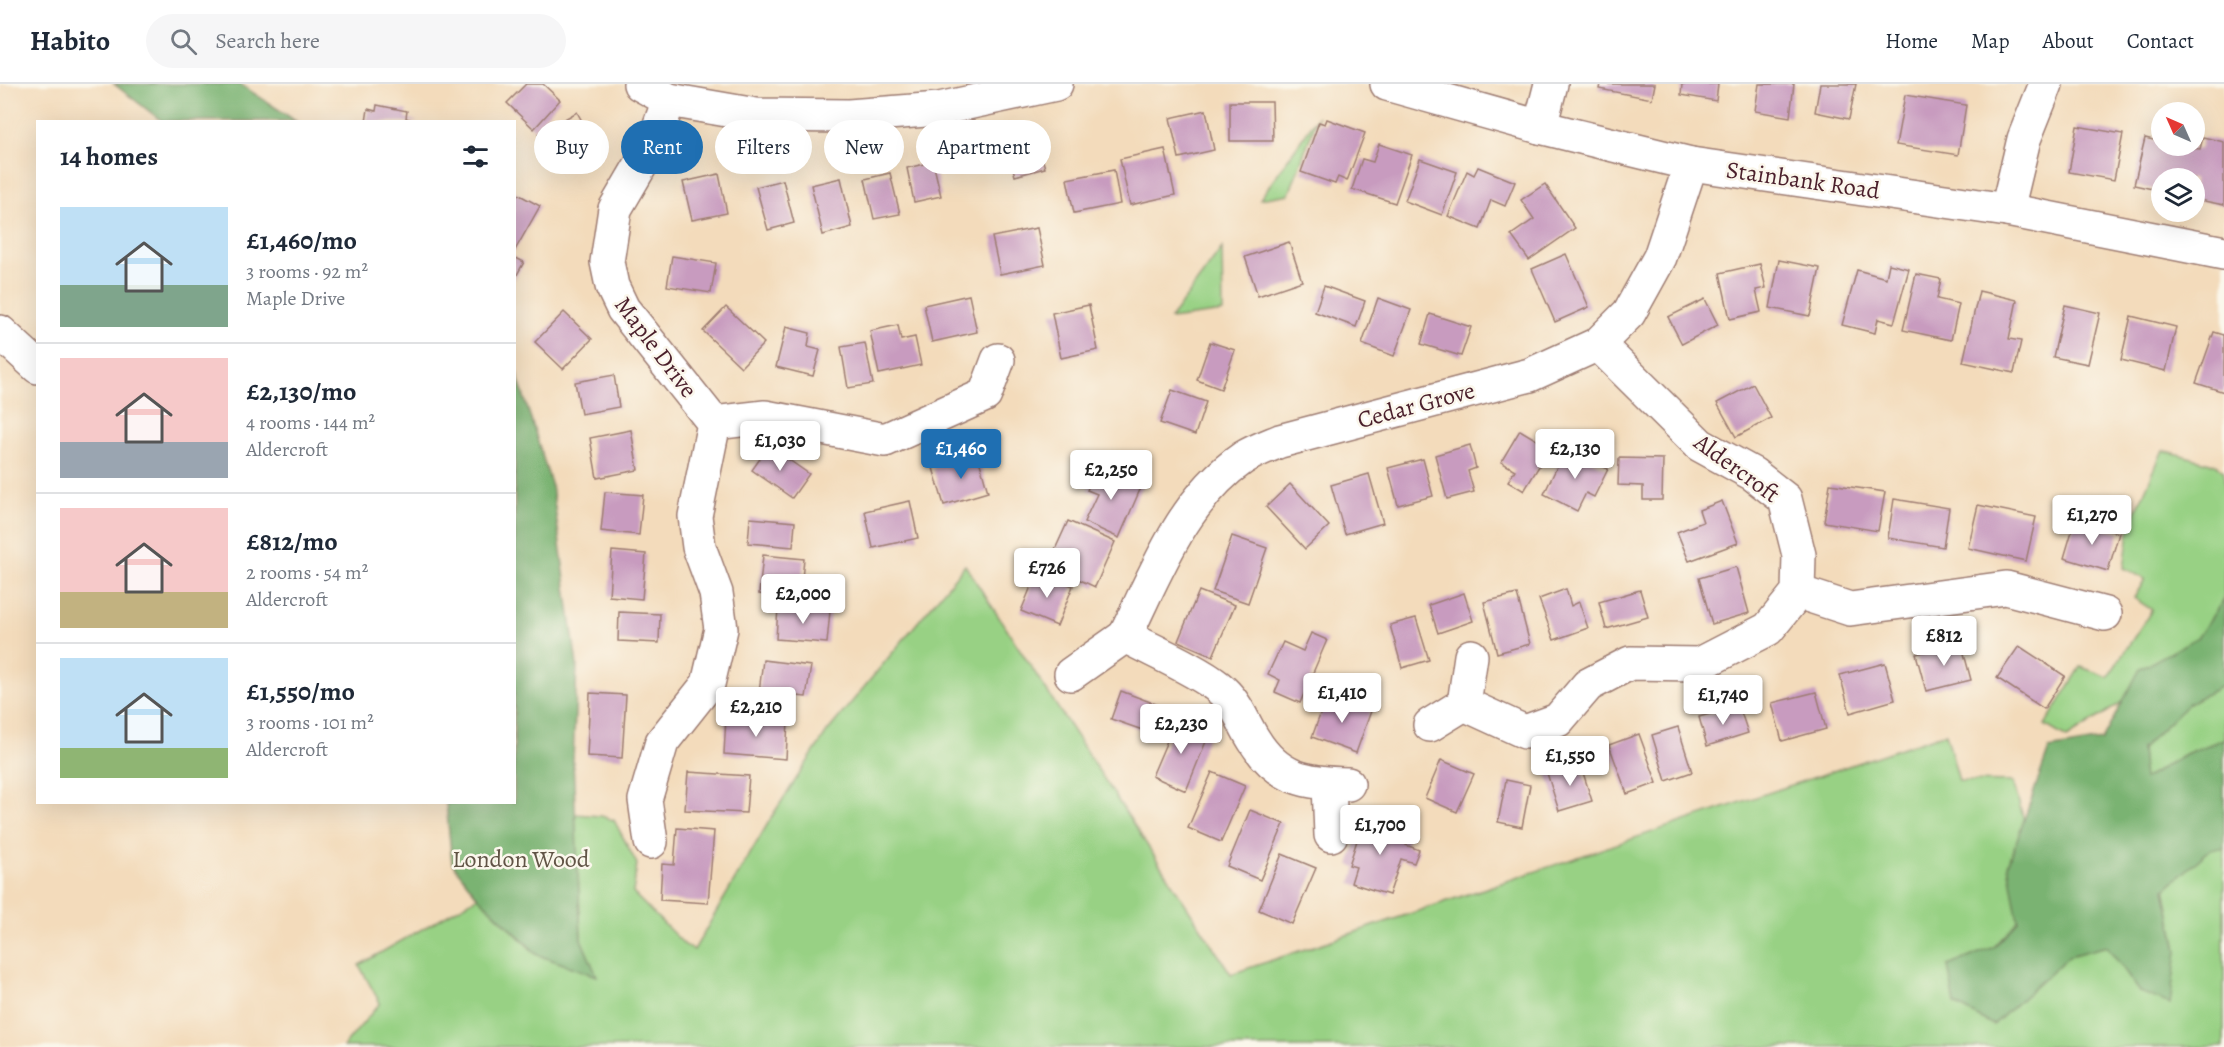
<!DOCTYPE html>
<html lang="en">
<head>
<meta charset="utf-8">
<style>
	body { margin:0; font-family:Alegreya,serif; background:#f6f6f7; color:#1f2937; height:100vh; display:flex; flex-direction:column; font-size:22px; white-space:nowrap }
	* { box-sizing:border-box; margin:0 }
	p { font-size:20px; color:#747a83 }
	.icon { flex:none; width:33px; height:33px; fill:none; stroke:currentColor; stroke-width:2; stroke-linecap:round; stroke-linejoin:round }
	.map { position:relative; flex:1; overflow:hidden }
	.side { position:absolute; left:36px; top:36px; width:480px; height:684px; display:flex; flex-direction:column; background:#fff; border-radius:0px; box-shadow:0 6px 24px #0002 }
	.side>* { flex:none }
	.hud { position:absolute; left:534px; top:36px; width:570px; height:54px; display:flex; gap:12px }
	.needle { width:39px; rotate:315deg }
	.fabs { position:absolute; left:2151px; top:18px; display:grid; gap:12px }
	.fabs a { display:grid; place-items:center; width:54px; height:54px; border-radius:50%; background:#fff; box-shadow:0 6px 24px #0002; font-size:30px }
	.price { position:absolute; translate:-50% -51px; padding:0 14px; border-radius:6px; background:#fff; color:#222; font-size:20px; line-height:39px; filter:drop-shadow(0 2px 3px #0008) }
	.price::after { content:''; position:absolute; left:50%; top:36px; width:18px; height:14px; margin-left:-9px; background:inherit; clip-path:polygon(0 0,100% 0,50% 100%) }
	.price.current { background:#1f6fb2; color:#fff }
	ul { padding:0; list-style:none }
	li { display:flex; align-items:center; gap:18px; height:150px; padding:0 24px }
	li+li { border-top:2px solid #e0e1e3 }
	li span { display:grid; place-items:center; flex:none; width:168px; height:120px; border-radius:0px; color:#555 }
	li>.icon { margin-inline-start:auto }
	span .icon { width:72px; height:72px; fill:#fffc; stroke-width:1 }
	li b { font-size:26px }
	h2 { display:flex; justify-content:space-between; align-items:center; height:72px; padding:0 24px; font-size:26px }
	.pill { padding:0 21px; border-radius:27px; background:#fff; box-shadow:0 6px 24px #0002; font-size:21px; line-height:54px }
	.pill.current { background:#1f6fb2; color:#fff }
	header { display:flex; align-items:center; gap:36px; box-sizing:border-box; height:84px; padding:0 30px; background:#fff; border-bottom:2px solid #e0e1e3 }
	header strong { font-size:28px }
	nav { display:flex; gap:33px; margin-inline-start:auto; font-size:21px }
	.search { width:420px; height:54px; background:#f6f6f7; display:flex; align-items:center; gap:15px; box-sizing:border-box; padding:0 21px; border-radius:33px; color:#747a83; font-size:22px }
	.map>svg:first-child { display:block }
</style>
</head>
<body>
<header>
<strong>Habito</strong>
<div class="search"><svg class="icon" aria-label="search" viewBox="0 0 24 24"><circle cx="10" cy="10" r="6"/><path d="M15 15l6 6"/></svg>Search here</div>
<nav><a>Home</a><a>Map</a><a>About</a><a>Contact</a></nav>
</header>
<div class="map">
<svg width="2224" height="963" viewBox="0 0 2224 963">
	<rect width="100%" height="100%" fill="#fbf7ec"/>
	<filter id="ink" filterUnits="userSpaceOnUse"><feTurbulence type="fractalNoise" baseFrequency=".0167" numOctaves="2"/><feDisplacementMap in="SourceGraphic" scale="12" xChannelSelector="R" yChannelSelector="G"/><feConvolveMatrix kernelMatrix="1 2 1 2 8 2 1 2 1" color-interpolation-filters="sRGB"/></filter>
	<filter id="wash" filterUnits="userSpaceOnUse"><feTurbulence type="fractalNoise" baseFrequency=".008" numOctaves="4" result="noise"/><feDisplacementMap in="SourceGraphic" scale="24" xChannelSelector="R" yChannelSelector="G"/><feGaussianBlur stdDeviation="1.35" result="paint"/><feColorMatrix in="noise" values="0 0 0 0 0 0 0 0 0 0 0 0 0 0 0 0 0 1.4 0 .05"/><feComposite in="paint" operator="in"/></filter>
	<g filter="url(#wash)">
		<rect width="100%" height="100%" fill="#f3dbbb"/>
		<g fill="#98d184" stroke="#717858" stroke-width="1.5">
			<path d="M 1318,32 L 1289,110 L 1260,115 Z"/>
			<path d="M 1222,164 L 1223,228 L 1170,235 Z"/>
			<path d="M 2163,366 L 2217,381 L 2224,387 L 2224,552 L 2067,654 L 2045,641 L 2081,583 L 2108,593 L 2152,526 L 2134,514 L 2145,495 L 2124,484 L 2130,441 Z"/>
			<path d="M 965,481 L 1231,890 L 1946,649 L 1959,697 L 2013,698 L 2037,781 L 1993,941 L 2069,871 L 2108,862 L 2140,908 L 2177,866 L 2165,805 L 2211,764 L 2224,765 L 2224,963 L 343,963 L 380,919 L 359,881 L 478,813 L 537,871 L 581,855 L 575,730 L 601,732 L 614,736 L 637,780 L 633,809 L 685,861 L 694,866 L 774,729 L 827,648 Z"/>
			<path d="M 2224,600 L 2224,655 L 2183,671 L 2143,696 L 2141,665 L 2189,619 Z"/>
		</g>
		<g fill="#7ab372" stroke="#62694e" stroke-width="1.5">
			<path d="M 114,0 L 240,0 L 296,37 L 162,37 Z"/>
			<path d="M 515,284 L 552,403 L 577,581 L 573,677 L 581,855 L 597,892 L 538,871 L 478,813 L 452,779 L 446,719 L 514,718 Z"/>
			<path d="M 2224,515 L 2224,601 L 2189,619 L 2141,665 L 2144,695 L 2183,671 L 2224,655 L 2224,765 L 2211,765 L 2165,805 L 2177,867 L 2170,920 L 2140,908 L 2107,862 L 2069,872 L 1993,941 L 1955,920 L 1948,882 L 1994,863 L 2018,837 L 2008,781 L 2049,665 L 2102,656 L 2140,585 L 2198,553 Z"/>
		</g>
		<g id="blocks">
			<g fill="#c89bbf">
				<path d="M 526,0 L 543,0 L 560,16 L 534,45 L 507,19 Z"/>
				<path d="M 1600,0 L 1655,0 L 1652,15 L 1599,5 Z"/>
				<path d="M 1682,0 L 1718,0 L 1716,17 L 1681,11 Z"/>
				<path d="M 1759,0 L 1794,0 L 1790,33 L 1755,27 Z"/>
				<path d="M 1820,0 L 1856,0 L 1849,35 L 1815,28 Z"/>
				<path d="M 1905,11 L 1966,21 L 1958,71 L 1896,61 Z"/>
				<path d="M 1230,18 L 1272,18 L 1273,57 L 1230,57 Z"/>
				<path d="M 377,21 L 407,27 L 406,34 L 418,38 L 366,38 L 368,25 L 376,27 Z"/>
				<path d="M 1206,26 L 1214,66 L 1179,74 L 1170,34 Z"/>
				<path d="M 577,28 L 597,65 L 558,87 L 538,50 Z"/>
				<path d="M 1327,35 L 1365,49 L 1347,97 L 1338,93 L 1335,100 L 1301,88 L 1319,38 L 1325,40 Z"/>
				<path d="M 1033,42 L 1045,84 L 1015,92 L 1004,51 Z"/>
				<path d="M 2077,42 L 2123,50 L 2114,96 L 2069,88 Z"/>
				<path d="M 2203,53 L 2224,58 L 2224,121 L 2194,115 L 2194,94 L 2162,94 L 2162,107 L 2134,101 L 2145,54 L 2162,58 L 2162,62 L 2200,65 Z"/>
				<path d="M 1379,60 L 1412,71 L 1395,119 L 1352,105 L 1362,75 L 1373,78 Z"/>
				<path d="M 1165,65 L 1175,111 L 1130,121 L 1120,75 Z"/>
				<path d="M 1420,75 L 1457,88 L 1442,131 L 1405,117 Z"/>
				<path d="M 933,78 L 941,112 L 914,118 L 907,84 Z"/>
				<path d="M 1478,83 L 1515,98 L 1505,122 L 1491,116 L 1480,145 L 1448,132 L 1467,87 L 1474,91 Z"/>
				<path d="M 1114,86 L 1120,120 L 1074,129 L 1067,95 Z"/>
				<path d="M 890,89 L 900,130 L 874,135 L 865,95 Z"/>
				<path d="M 719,90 L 727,129 L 692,136 L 683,98 Z"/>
				<path d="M 841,94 L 852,143 L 823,151 L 811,101 Z"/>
				<path d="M 783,96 L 794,139 L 768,146 L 756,103 Z"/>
				<path d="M 1545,100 L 1575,144 L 1529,176 L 1511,151 L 1534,135 L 1521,116 Z"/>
				<path d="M 514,108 L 540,122 L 514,168 Z"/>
				<path d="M 1037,144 L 1045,181 L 1000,190 L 992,153 Z"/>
				<path d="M 1289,158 L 1302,197 L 1258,212 L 1245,173 Z"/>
				<path d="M 1566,170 L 1589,223 L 1555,238 L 1532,185 Z"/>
				<path d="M 672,172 L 716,179 L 711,209 L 667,202 Z"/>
				<path d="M 514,173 L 524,178 L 514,196 Z"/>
				<path d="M 1779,176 L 1820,184 L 1810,232 L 1770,224 Z"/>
				<path d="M 1760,180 L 1766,204 L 1756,206 L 1761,228 L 1730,235 L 1720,189 Z"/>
				<path d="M 1889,180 L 1909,185 L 1894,239 L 1878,235 L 1875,249 L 1842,241 L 1857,186 L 1886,194 Z"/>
				<path d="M 1916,190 L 1941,195 L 1937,215 L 1959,220 L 1951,256 L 1903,246 Z"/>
				<path d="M 1324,202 L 1365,217 L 1356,243 L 1315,228 Z"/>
				<path d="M 1979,207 L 2017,216 L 2009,255 L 2021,257 L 2014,289 L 1963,278 Z"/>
				<path d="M 969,211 L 977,248 L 932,258 L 924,221 Z"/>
				<path d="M 1378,214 L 1411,226 L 1394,272 L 1362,260 Z"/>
				<path d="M 1705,215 L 1718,241 L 1682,260 L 1668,233 Z"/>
				<path d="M 1089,221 L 1098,266 L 1061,274 L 1052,229 Z"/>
				<path d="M 2065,221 L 2100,229 L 2088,280 L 2053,273 Z"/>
				<path d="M 726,223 L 764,259 L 741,283 L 703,247 Z"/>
				<path d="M 564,228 L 592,255 L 563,285 L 535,258 Z"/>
				<path d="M 1430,230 L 1471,243 L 1461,272 L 1421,260 Z"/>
				<path d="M 2131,232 L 2176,243 L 2166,287 L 2121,276 Z"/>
				<path d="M 898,241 L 901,256 L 915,253 L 921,281 L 879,290 L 870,247 Z"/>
				<path d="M 786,243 L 810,249 L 808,263 L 820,266 L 813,292 L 776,283 Z"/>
				<path d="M 2214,248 L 2224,251 L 2224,308 L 2196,299 Z"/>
				<path d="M 1210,258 L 1235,266 L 1221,305 L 1197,296 Z"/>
				<path d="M 865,259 L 873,300 L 848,304 L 841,263 Z"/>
				<path d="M 614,291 L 619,323 L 581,330 L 575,298 Z"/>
				<path d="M 1753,300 L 1771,334 L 1736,353 L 1717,319 Z"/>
				<path d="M 1172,306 L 1206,318 L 1195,351 L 1160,339 Z"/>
				<path d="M 631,346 L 638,386 L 597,394 L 590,354 Z"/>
				<path d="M 1520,346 L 1550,364 L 1524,407 L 1508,397 L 1515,386 L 1501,378 Z"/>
				<path d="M 1470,361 L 1476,384 L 1468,387 L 1474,408 L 1447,415 L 1435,371 Z"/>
				<path d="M 769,362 L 809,390 L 792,414 L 752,386 Z"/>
				<path d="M 1566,364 L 1608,385 L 1594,413 L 1586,409 L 1577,427 L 1544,410 Z"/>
				<path d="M 978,372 L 988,408 L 944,421 L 933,384 Z"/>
				<path d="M 1619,374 L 1663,375 L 1662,416 L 1643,416 L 1643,402 L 1618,401 Z"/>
				<path d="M 1423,375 L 1433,412 L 1398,421 L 1388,384 Z"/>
				<path d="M 1099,381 L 1142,401 L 1119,454 L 1084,438 L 1097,410 L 1087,406 Z"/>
				<path d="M 1369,390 L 1383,439 L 1345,450 L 1331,401 Z"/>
				<path d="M 1290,400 L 1329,442 L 1305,465 L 1266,423 Z"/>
				<path d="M 1830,400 L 1885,408 L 1878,447 L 1824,438 Z"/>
				<path d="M 605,408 L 643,411 L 639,451 L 601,447 Z"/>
				<path d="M 1894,415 L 1949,424 L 1943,463 L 1888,454 Z"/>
				<path d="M 910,417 L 918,454 L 873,464 L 865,427 Z"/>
				<path d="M 1722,417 L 1738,459 L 1689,477 L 1677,448 L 1703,438 L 1699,426 Z"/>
				<path d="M 1978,421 L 2036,433 L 2026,477 L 1968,464 Z"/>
				<path d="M 750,434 L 795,438 L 793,463 L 748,459 Z"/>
				<path d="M 1068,437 L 1115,458 L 1095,503 L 1048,481 Z"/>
				<path d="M 2075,437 L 2119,449 L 2108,487 L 2064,474 Z"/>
				<path d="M 1232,452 L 1267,464 L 1248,519 L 1213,507 Z"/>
				<path d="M 612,467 L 646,470 L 642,515 L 609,512 Z"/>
				<path d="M 763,471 L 804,475 L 800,514 L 759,510 Z"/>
				<path d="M 1736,483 L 1749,529 L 1712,540 L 1699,494 Z"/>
				<path d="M 1037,488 L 1073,502 L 1057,542 L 1021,527 Z"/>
				<path d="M 1566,505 L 1571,522 L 1579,518 L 1588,544 L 1554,556 L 1539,515 Z"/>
				<path d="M 1640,506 L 1648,533 L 1606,545 L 1599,518 Z"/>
				<path d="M 1199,507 L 1235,521 L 1213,572 L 1178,557 Z"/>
				<path d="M 1464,509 L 1473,537 L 1438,549 L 1429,521 Z"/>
				<path d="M 1517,510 L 1530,560 L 1497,569 L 1484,518 Z"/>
				<path d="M 778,523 L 830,527 L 827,559 L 776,555 Z"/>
				<path d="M 619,528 L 660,530 L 659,559 L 618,557 Z"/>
				<path d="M 1416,534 L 1429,576 L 1402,584 L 1390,541 Z"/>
				<path d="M 1311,549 L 1327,556 L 1300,619 L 1275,608 L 1280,596 L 1268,590 L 1283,558 L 1303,567 Z"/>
				<path d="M 1961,558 L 1971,596 L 1926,607 L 1916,570 Z"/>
				<path d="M 2019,562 L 2065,592 L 2044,625 L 1997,594 Z"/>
				<path d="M 763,576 L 811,582 L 806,613 L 759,608 Z"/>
				<path d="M 1885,579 L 1895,616 L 1850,629 L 1840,591 Z"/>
				<path d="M 1121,607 L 1161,622 L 1151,649 L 1111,635 Z"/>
				<path d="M 1816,608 L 1826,645 L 1782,657 L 1772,619 Z"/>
				<path d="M 590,609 L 626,611 L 622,674 L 587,672 Z"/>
				<path d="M 1327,612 L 1371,627 L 1356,669 L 1312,653 Z"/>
				<path d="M 1739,622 L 1748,649 L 1707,662 L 1699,633 Z"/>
				<path d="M 726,633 L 788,637 L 786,675 L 724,670 Z"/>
				<path d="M 1176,636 L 1209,650 L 1186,707 L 1152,692 Z"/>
				<path d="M 1678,643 L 1692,688 L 1666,697 L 1652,651 Z"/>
				<path d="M 1639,650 L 1657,699 L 1627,710 L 1609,661 Z"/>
				<path d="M 1441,676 L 1474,690 L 1457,728 L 1425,714 Z"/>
				<path d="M 1580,679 L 1592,717 L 1559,727 L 1547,689 Z"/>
				<path d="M 688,688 L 749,692 L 746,729 L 685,726 Z"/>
				<path d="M 1212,688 L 1245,702 L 1221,758 L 1188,744 Z"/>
				<path d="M 1506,696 L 1530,701 L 1522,743 L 1498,738 Z"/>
				<path d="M 1250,726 L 1284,740 L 1260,796 L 1227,782 Z"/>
				<path d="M 1364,735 L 1409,750 L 1406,761 L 1419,766 L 1414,779 L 1401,775 L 1389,811 L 1351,799 L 1356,783 L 1349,781 Z"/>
				<path d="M 677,744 L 714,747 L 708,819 L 660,816 L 662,780 L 674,781 Z"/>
				<path d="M 1282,770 L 1316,784 L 1292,840 L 1259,826 Z"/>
			</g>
		</g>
	</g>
	<g filter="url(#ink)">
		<use href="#blocks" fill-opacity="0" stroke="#9e7d73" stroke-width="1.5"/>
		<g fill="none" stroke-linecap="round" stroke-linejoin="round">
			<g stroke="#9e7d73" stroke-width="36">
				<g id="minor">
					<path d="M 640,0 L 669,16 L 756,31 L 849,32 L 939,25 L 1056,0"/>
					<path d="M 1387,0 L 1540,43 L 1691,80 L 2007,126 L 2224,169"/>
					<path d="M 1540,43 L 1551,0"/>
					<path d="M 2007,126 L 2024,55 L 2046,0"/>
					<path d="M 0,248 L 38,283"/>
					<path d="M 714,339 L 765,333 L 885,356 L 985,311 L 998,276"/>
					<path d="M 1798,508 L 1850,525 L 2006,504 L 2105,530"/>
					<path d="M 1071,590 L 1125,552"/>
					<path d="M 1464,620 L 1471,572"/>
					<path d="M 1430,641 L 1464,620 L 1525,648 L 1558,636 L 1588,601 L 1630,579 L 1700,580 L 1768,545 L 1798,508 L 1799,471 L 1785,415 L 1753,390 L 1700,361 L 1598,260"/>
					<path d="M 1329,700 L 1331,751"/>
					<path d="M 1348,700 C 1306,699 1278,695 1254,656 C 1242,637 1237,618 1218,603 C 1197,586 1151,566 1125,552 C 1156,489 1183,415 1243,374 C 1254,367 1268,362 1280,357 L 1530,291 L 1598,260 L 1629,229 L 1660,173 L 1691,80"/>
					<path d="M 651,758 L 645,716 L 662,658 L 708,600 L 721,545 L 716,509 L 699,463 L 695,432 L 714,339 L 623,225 L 612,202 L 607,178 L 615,125 L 653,60 L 669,16"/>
				</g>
			</g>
			<use href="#minor" stroke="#fff" stroke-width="33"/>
		</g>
	</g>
	<g text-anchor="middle" stroke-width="5" stroke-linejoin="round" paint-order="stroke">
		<g font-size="24" fill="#4a1f2b" stroke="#fbf7ec">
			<text transform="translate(1803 96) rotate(8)" y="8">Stainbank Road</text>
			<text transform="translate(656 263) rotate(53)" y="8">Maple Drive</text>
			<text transform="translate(1416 321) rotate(-15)" y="8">Cedar Grove</text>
			<text transform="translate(1737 384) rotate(36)" y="8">Aldercroft</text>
		</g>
		<g font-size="24" fill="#615446" stroke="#fbf7ec">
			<text x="521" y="783">London Wood</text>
		</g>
	</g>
</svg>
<div class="fabs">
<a><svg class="needle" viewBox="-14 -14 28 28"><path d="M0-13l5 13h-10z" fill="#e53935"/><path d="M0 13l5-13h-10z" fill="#747a83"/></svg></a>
<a><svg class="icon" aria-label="layers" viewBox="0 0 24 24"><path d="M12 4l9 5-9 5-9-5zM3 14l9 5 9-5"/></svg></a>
</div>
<b class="price" style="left:780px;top:388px">£1,030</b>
<b class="price current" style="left:961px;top:396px">£1,460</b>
<b class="price" style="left:1575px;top:396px">£2,130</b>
<b class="price" style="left:1111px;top:417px">£2,250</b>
<b class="price" style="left:2092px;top:462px">£1,270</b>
<b class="price" style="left:1047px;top:515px">£726</b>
<b class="price" style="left:803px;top:541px">£2,000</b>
<b class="price" style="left:1944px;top:583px">£812</b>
<b class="price" style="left:1342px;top:640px">£1,410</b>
<b class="price" style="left:1723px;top:642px">£1,740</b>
<b class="price" style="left:756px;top:654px">£2,210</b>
<b class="price" style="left:1181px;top:671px">£2,230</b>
<b class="price" style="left:1570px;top:703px">£1,550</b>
<b class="price" style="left:1380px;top:772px">£1,700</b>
<div class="hud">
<a class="pill">Buy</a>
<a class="pill current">Rent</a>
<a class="pill">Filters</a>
<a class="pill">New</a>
<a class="pill">Apartment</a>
</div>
<section class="side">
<h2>14 homes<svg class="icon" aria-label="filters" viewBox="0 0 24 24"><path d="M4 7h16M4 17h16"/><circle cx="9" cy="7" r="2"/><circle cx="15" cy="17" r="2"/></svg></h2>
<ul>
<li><span style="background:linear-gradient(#bfe0f5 65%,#7fa58c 0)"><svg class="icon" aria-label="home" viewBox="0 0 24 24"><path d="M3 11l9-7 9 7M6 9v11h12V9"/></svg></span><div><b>£1,460/mo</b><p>3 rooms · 92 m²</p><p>Maple Drive</p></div></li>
<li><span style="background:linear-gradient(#f6c9c9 70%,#9aa5b1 0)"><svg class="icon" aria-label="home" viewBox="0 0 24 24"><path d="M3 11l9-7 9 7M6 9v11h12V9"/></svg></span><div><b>£2,130/mo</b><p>4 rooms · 144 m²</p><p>Aldercroft</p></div></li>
<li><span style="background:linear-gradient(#f6c9c9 70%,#c2b280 0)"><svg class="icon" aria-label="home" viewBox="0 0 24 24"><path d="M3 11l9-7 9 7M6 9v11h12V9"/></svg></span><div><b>£812/mo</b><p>2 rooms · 54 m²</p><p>Aldercroft</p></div></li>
<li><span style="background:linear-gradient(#bfe0f5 75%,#8fb573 0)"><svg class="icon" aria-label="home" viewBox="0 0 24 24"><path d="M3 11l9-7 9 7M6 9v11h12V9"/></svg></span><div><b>£1,550/mo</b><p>3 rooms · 101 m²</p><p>Aldercroft</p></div></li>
</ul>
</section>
</div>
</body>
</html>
